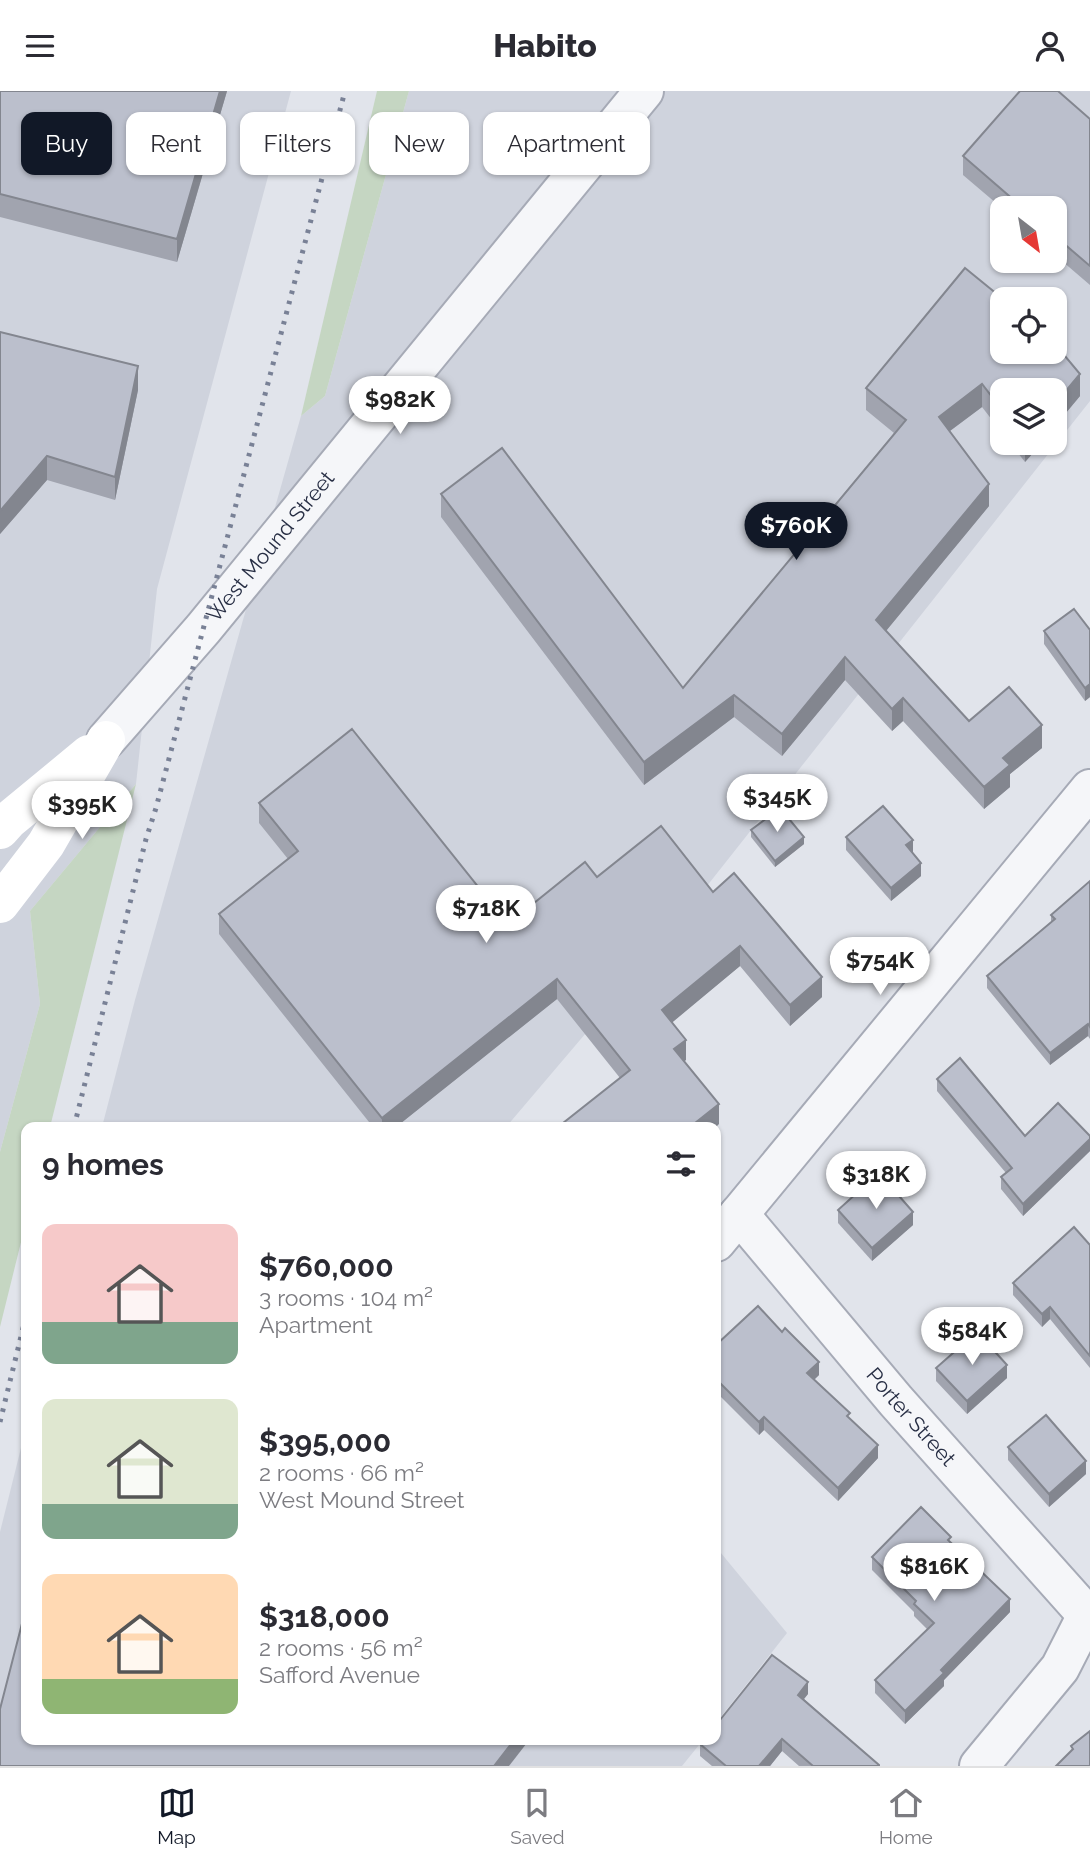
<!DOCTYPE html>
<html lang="en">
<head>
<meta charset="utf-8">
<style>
	body { margin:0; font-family:Raleway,sans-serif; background:#f2f2f3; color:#2b2b33; height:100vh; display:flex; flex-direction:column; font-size:26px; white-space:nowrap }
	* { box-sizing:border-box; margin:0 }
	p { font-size:23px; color:#7c7c81 }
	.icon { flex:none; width:38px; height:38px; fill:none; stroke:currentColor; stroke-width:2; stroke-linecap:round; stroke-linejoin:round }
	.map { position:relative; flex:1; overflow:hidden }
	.side { position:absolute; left:21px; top:1031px; width:700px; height:623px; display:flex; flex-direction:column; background:#fff; border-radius:14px; box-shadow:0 2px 5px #0004 }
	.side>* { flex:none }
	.hud { position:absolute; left:21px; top:21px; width:700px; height:63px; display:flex; gap:14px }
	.needle { width:46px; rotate:149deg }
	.fabs { position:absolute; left:990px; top:105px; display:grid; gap:14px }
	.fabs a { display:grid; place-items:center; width:77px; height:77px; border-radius:14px; background:#fff; box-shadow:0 2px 5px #0004; font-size:35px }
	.price { position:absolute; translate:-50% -60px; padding:0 16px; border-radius:24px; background:#fff; color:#222; font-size:23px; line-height:46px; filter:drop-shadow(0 2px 4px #0008) }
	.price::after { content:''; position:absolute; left:50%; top:42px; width:21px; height:16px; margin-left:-10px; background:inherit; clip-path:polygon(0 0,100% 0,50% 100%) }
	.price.on { background:#111827; color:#fff }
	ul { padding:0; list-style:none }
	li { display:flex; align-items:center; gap:21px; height:175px; padding:0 21px }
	li span { display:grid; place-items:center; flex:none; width:196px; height:140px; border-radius:14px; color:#555 }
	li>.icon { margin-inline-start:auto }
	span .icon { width:84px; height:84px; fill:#fffc; stroke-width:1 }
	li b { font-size:30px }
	h2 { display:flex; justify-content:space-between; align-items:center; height:84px; padding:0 21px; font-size:30px }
	.chip { padding:0 24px; border-radius:14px; background:#fff; box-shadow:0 2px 5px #0004; font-size:24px; line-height:63px }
	.chip.on { background:#111827; color:#fff }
	header { display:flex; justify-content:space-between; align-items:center; height:91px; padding:0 21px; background:#fff; font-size:32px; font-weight:800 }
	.tabs { display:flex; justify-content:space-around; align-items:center; height:98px; border-top:2px solid #e1e1e2; background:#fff; font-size:19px; color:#7c7c81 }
	.tabs a { display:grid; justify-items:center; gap:4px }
	.tabs .on { color:#111827 }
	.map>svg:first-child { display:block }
</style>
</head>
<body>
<header><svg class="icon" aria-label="menu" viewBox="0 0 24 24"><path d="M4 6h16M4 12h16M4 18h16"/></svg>Habito<svg class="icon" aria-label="person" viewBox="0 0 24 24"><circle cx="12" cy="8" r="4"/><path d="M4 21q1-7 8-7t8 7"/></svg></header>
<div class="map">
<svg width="1090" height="1675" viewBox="0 0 1090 1675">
	<rect width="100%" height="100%" fill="#e1e4eb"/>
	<g fill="#cfd3dd" fill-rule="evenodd">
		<path d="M 0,0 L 291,0 L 157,498 L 136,693 L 30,820 L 40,913 L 0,1061 Z"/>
		<path d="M 409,0 L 1090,0 L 1090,310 L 654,862 L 506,1036 L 102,1036 L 135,909 L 301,325 L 325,305 ZM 1003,117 L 1055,117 L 1055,170 L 1003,170 ZM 1003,208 L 1055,208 L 1055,261 L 1003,261 ZM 1003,299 L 1055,299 L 1055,352 L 1003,352 Z"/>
		<path d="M 26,1337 L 26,1648 L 703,1649 L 682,1675 L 0,1675 L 0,1441 Z"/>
		<path d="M 716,1456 L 787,1542 L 716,1632 Z"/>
	</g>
	<g fill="#c5d6c2">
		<path d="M 377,0 L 409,0 L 325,305 L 301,325 Z"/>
		<path d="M 136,693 L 50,1036 L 26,1036 L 26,1131 L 0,1236 L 0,1061 L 40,913 L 30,820 Z"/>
	</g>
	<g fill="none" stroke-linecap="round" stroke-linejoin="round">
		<g stroke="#a6aab6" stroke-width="42">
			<g id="minor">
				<path id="s1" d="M 739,1123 L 896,1310 L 1087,1524"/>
				<path d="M 716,1151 L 1090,698"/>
				<path d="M 979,1675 L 1060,1577 L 1090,1518"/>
			</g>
		</g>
		<g stroke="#a6aab6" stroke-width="42">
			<g id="tertiary">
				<path id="s2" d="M 106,649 L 203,538 L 644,0"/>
			</g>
		</g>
		<use href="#minor" stroke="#f5f6f9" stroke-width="38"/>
		<use href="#tertiary" stroke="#f5f6f9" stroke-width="38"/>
		<g stroke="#fff" stroke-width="38">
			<path d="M 0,739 L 9,729 L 89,663"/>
			<path d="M 0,813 L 46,753 L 106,649"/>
		</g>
		<g stroke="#798196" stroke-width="5" stroke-dasharray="3.5 7" stroke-linecap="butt">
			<path d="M 74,1036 L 146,748 L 156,717 L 345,0"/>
			<path d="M 0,1331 L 26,1225"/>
		</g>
	</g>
	<g fill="#a1a4af">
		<path d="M 0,0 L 227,0 L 177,171 L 0,126 Z"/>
		<path d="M 1090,28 L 1090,194 L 1055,164 L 1055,117 L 1003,117 L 1003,118 L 963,84 L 963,65 Z"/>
		<path d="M 965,177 L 1080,305 L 1055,335 L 1055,299 L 1003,299 L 1003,343 L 982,316 L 950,340 L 989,415 L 886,540 L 969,630 L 1042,657 L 1010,683 L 1010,696 L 984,718 L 903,630 L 892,640 L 845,589 L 782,665 L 734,626 L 644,694 L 441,426 L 441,403 L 683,597 L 894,342 L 866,319 L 866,297 Z"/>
		<path d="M 0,241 L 138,299 L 115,409 L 47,389 L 0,443 Z"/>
		<path d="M 1010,352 L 1042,352 L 1025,371 Z"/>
		<path d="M 1090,539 L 1090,606 L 1085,610 L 1044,553 L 1044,540 Z"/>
		<path d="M 259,712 L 508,833 L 597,786 L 713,801 L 822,906 L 790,935 L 740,875 L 672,931 L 686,969 L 684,970 L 719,1033 L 620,987 L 557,908 L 396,1036 L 373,1036 L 219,843 L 219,823 L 288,768 L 259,732 Z"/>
		<path d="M 751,739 L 804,753 L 775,776 L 751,746 Z"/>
		<path d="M 846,746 L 912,762 L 921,785 L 891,810 L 846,759 Z"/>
		<path d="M 1090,790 L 1090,948 L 1088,945 L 1050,974 L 987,897 L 987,885 L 1051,831 L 1051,824 Z"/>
		<path d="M 937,988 L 1025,1045 L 1090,1045 L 1090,1060 L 1023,1125 L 1001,1098 L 1001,1086 L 1006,1082 L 937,1000 Z"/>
		<path d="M 838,1119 L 913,1134 L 872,1170 L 838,1132 Z"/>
		<path d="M 1090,1154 L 1090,1277 L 1050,1228 L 1042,1236 L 1013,1204 L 1013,1192 Z"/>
		<path d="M 716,1254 L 819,1284 L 814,1289 L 850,1328 L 878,1367 L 838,1410 L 764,1339 L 759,1344 L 716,1301 Z"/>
		<path d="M 936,1277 L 1007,1287 L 967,1323 L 936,1290 Z"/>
		<path d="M 1008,1356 L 1086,1383 L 1049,1416 L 1008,1369 Z"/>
		<path d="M 951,1452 L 1010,1521 L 944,1589 L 944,1595 L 905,1633 L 875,1602 L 875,1589 L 927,1538 L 914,1525 L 914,1521 L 872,1479 L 872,1466 Z"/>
		<path d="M 808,1603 L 804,1608 L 879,1675 L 799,1675 L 782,1660 L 770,1675 L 712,1675 L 700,1665 L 700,1653 Z"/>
	</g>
	<g fill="#83868f">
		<path d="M 220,0 L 227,0 L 177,171 L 177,148 Z"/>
		<path d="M 138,275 L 138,299 L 115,409 L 115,386 Z"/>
		<path d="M 1080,283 L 1080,305 L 1055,335 L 1055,313 Z"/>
		<path d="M 982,293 L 982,316 L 939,348 L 939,326 Z"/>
		<path d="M 1025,352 L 1042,352 L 1025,371 Z"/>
		<path d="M 47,365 L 47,389 L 0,443 L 0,420 Z"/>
		<path d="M 989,393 L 989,415 L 876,552 L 876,529 Z"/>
		<path d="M 845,566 L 845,589 L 782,665 L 782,643 Z"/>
		<path d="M 1090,593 L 1090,606 L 1085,610 L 1085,597 Z"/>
		<path d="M 734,604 L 734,626 L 644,694 L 644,671 Z"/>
		<path d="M 903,607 L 903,630 L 892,640 L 892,618 Z"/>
		<path d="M 1042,634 L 1042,657 L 1010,683 L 1010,696 L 984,718 L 984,696 L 1003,667 Z"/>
		<path d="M 804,746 L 804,753 L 775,776 L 775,770 Z"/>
		<path d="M 913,749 L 913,762 L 906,754 Z"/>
		<path d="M 921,772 L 921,785 L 891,810 L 891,797 Z"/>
		<path d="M 740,855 L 740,875 L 662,940 L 662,919 Z"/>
		<path d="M 822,886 L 822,906 L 790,935 L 790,914 Z"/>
		<path d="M 557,888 L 557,908 L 396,1036 L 382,1036 L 382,1027 Z"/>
		<path d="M 1088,933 L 1088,945 L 1050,974 L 1050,962 Z"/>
		<path d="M 686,949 L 686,969 L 674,978 L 674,958 Z"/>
		<path d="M 719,1013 L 719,1033 L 716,1036 L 690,1036 Z"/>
		<path d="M 1090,1048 L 1090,1060 L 1023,1125 L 1023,1113 Z"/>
		<path d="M 913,1121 L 913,1134 L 872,1170 L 872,1157 Z"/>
		<path d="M 1050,1216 L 1050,1228 L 1042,1236 L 1042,1223 Z"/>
		<path d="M 819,1271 L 819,1284 L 807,1295 L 807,1282 Z"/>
		<path d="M 1007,1274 L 1007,1287 L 967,1323 L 967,1310 Z"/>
		<path d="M 764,1326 L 764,1339 L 759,1344 L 759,1331 Z"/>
		<path d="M 878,1354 L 878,1367 L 838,1410 L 838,1397 Z"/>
		<path d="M 1086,1370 L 1086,1383 L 1049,1416 L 1049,1403 Z"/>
		<path d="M 1010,1508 L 1010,1521 L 944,1589 L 944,1595 L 905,1633 L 905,1620 L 941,1579 Z"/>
		<path d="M 808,1591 L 808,1603 L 798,1615 L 798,1604 Z"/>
		<path d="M 515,1648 L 530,1648 L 509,1675 L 494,1675 Z"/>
		<path d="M 782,1648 L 782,1660 L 770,1675 L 759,1675 Z"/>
	</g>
	<g fill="#bbbfcc" stroke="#83868f" stroke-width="2">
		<path d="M 0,0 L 220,0 L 177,148 L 0,103 Z"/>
		<path d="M 1020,0 L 1058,0 L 1090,28 L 1090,175 L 1055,145 L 1055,117 L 1023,117 L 963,65 Z"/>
		<path d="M 965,177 L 1003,208 L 1003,261 L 1055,261 L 1055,253 L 1080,283 L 1055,313 L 1055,299 L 1003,299 L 1003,320 L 982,293 L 939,326 L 989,393 L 876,529 L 969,630 L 1009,596 L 1042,634 L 1003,667 L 1010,674 L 984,696 L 903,607 L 892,618 L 845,566 L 782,643 L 734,604 L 644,671 L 441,403 L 502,357 L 683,597 L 906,329 L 866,297 Z"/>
		<path d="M 0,241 L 138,275 L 115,386 L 47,365 L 0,420 Z"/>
		<path d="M 1074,518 L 1090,539 L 1090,593 L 1085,597 L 1044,540 Z"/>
		<path d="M 352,638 L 508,833 L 585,771 L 597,786 L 661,735 L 713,801 L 734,782 L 822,886 L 790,914 L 740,855 L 662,919 L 686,949 L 674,958 L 719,1013 L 690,1036 L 558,1036 L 630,979 L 557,888 L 382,1027 L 219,823 L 298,760 L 259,712 Z"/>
		<path d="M 883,715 L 913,749 L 906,754 L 921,772 L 891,797 L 846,746 Z"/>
		<path d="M 780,717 L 804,746 L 775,770 L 751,739 Z"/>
		<path d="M 1090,790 L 1090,936 L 1088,933 L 1050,962 L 987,885 L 1055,828 L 1051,824 Z"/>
		<path d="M 960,967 L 1025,1045 L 1058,1012 L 1090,1045 L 1090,1048 L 1023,1113 L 1001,1086 L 1012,1077 L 937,988 Z"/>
		<path d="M 879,1082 L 913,1121 L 872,1157 L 838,1119 Z"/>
		<path d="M 1074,1136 L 1090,1154 L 1090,1265 L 1050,1216 L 1042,1223 L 1013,1192 Z"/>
		<path d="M 758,1215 L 782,1241 L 785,1237 L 819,1271 L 807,1282 L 850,1322 L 847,1325 L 878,1354 L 838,1397 L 764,1326 L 759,1331 L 716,1288 L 716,1254 Z"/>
		<path d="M 977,1241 L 1007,1274 L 967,1310 L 936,1277 Z"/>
		<path d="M 1046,1324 L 1086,1370 L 1049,1403 L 1008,1356 Z"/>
		<path d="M 921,1416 L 951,1446 L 948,1449 L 1010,1508 L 941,1579 L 944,1582 L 905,1620 L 875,1589 L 934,1532 L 914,1513 L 916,1510 L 872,1466 Z"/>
		<path d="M 26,1517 L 26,1648 L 515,1648 L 494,1675 L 0,1675 L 0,1618 Z"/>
		<path d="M 772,1564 L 808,1591 L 798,1604 L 879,1674 L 879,1675 L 813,1675 L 782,1648 L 759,1675 L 726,1675 L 700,1653 L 704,1648 L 716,1648 L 716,1634 Z"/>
		<path d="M 1090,1640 L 1090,1675 L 1056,1675 L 1073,1658 L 1071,1655 Z"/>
	</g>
	<g text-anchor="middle" stroke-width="6" stroke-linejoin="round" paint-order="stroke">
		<g font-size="21" fill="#282f45" stroke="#f1f3f8">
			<text dy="7" stroke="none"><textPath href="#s2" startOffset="254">West Mound Street</textPath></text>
			<text dy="7" stroke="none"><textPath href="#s1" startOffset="266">Porter Street</textPath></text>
		</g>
	</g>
</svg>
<div class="fabs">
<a><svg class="needle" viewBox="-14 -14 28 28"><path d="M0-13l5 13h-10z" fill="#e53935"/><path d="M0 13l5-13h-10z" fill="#7c7c81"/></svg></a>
<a><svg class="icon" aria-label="locate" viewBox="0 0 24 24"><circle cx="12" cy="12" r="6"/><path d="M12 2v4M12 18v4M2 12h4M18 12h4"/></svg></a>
<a><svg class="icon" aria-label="layers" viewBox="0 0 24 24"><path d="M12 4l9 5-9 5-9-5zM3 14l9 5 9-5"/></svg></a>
</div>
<b class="price" style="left:400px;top:345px">$982K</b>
<b class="price on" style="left:796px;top:471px">$760K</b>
<b class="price" style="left:777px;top:743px">$345K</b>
<b class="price" style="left:82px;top:750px">$395K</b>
<b class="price" style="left:486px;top:854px">$718K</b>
<b class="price" style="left:880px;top:906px">$754K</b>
<b class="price" style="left:876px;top:1120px">$318K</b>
<b class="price" style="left:972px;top:1276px">$584K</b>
<b class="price" style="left:934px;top:1512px">$816K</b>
<div class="hud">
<a class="chip on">Buy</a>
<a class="chip">Rent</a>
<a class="chip">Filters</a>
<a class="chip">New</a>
<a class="chip">Apartment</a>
</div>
<section class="side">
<h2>9 homes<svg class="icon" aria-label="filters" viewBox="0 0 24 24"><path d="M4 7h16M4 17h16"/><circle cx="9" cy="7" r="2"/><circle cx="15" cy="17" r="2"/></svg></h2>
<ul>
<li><span style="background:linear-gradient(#f6c9c9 70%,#7fa58c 0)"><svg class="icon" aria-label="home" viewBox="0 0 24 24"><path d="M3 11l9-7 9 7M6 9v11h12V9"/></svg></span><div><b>$760,000</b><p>3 rooms · 104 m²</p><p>Apartment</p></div></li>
<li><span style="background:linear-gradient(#dfe7d0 75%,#7fa58c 0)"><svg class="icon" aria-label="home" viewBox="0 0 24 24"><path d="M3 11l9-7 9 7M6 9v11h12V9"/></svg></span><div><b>$395,000</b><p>2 rooms · 66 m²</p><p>West Mound Street</p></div></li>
<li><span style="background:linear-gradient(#ffd9b3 75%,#8fb573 0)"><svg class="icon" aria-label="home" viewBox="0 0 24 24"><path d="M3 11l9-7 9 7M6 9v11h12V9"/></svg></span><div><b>$318,000</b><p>2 rooms · 56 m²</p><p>Safford Avenue</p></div></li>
</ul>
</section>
</div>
<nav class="tabs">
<a class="on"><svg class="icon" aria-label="map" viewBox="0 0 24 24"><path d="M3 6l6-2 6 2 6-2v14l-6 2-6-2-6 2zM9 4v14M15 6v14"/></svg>Map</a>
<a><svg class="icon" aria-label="saved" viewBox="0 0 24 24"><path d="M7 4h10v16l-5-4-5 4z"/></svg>Saved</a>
<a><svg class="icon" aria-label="home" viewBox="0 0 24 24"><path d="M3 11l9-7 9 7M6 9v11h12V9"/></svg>Home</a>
</nav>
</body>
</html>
